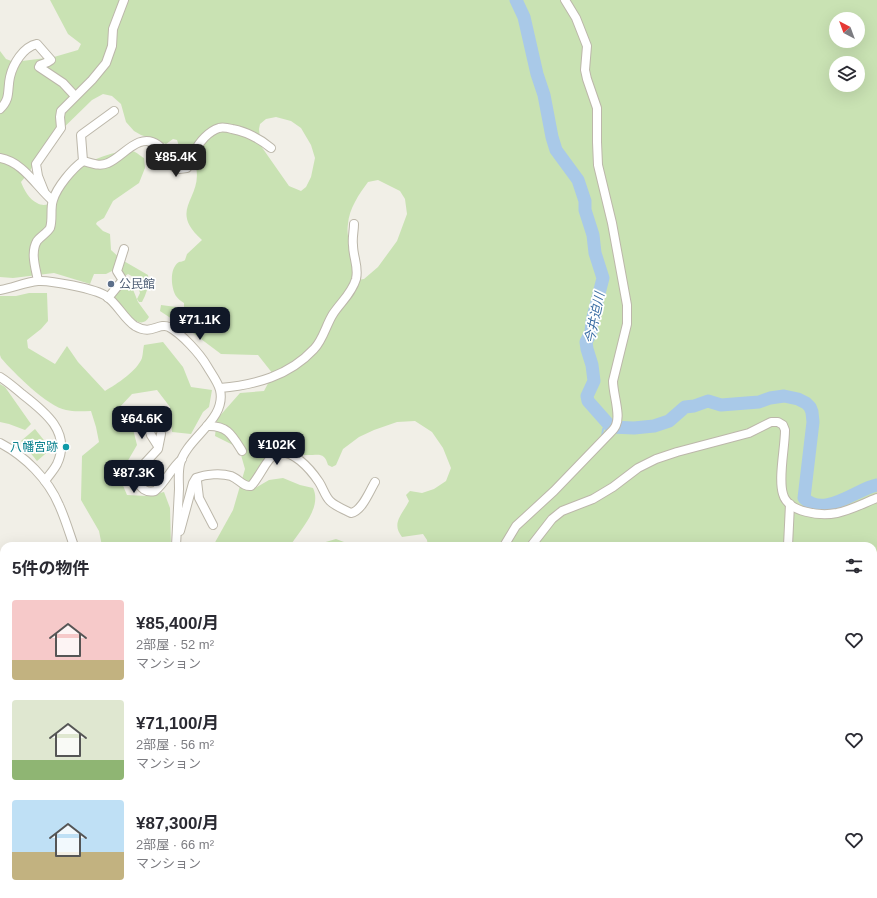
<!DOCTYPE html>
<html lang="ja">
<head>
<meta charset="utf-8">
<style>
	body { margin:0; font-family:Arial,"Noto Sans JP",sans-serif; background:#f2f2f3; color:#2b2b33; height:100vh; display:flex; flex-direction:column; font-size:15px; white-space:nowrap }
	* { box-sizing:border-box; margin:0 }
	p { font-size:13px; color:#7c7c81 }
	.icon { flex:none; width:22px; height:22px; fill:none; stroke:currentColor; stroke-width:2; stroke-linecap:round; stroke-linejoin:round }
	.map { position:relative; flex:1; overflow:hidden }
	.side { position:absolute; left:0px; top:542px; width:877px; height:356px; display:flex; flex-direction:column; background:#fff; border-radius:12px 12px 0 0; box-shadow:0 4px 16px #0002 }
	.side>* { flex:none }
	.needle { width:26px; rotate:319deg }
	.fabs { position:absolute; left:829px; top:12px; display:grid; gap:8px }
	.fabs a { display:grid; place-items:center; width:36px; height:36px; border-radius:50%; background:#fff; box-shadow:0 4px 16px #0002; font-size:20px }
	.price { position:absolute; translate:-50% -34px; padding:0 9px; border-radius:8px; background:#111827; color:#fff; font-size:13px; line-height:26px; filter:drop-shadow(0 1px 2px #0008) }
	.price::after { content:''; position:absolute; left:50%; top:24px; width:12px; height:9px; margin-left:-6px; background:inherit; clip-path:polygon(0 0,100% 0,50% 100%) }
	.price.active { background:#222; color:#fff }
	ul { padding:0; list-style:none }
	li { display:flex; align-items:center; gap:12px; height:100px; padding:0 12px }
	li span { display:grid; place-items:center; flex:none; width:112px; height:80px; border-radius:4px; color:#555 }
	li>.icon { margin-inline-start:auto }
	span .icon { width:48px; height:48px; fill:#fffc; stroke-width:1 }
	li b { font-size:17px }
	h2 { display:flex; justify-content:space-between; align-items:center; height:48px; padding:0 12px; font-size:17px }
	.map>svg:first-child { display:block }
</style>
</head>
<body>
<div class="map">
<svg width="877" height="898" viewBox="0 0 877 898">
	<rect width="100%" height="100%" fill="#f1efe7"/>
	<g fill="#c9e2b3" fill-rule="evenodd">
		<path d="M 50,0 L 877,0 L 877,898 L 744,898 L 751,894 L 873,894 L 873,647 L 875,645 L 873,641 L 873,546 L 428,546 L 427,540 L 423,534 L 402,537 C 391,523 402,515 409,501 L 406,495 L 410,491 L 422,493 L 434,489 L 446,481 L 451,468 L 443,448 L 432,432 L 415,421 L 397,422 L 374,430 L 359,437 L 343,449 L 336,465 L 332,467 L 328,465 C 324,450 317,456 304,455 C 299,454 293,451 288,449 L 276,456 L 252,490 L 269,480 L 283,478 L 300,485 L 313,488 C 322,507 302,528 292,543 L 292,546 L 213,546 L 233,510 L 245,469 L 239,448 L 215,436 L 217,419 L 240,393 L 264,391 L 273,374 L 258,355 L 221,354 L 193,333 L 160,311 L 161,305 L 184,308 L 184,303 C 181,301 178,299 176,296 C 171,288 169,268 179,262 C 179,262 185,261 185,260 L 187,254 L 202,240 C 167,209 203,199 196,167 C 195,162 190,155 187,151 L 180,149 L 177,140 L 173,139 L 166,144 L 141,135 L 134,131 L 126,122 L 121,104 L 112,96 L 103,94 L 92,100 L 51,140 L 34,163 L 30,171 L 21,182 C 24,190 29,199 37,203 C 54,213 66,182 75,171 C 84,162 119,149 131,151 C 136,151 140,156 144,158 L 145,168 L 139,183 L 113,201 L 104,218 L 97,222 L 96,224 L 103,231 L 110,234 L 111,250 L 122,260 L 148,275 C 149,285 147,293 142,302 L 139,302 L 137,299 L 140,293 L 138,287 L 142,282 L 128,274 L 122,278 L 112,271 L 106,274 L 94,274 L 90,284 L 54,273 L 13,278 L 0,277 L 0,51 L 6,59 L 14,62 L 54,57 L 78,50 L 81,44 L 68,34 ZM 836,19 L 858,19 L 858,41 L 836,41 ZM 836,63 L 858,63 L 858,85 L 836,85 ZM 276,117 L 291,121 L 301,128 L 311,145 L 315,158 L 311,177 L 306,187 L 301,191 L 289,186 L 261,146 L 259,129 L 260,124 L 266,119 ZM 378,180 L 400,191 L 405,199 L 407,214 L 397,241 L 378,267 L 364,279 L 357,280 L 353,276 C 353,270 353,264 352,258 C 351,246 346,235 348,224 C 349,209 359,194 368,182 Z"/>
		<path d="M 123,285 L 132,287 L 138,302 L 149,317 C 139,334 121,306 114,298 L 116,291 Z"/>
		<path d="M 29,293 L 47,293 L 48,321 L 41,329 L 27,340 L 28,348 L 55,364 L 67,346 L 78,362 L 105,391 C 117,384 137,371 142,358 C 143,354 143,349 144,345 L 163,342 L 183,367 L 191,387 L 212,390 L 209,407 L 203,412 L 191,434 L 172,432 L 170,407 L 157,390 L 132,394 L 118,409 L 132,425 L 137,445 L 119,476 L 127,495 L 147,496 L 164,492 L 170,508 L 171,546 L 102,546 L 99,531 L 81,500 L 82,456 L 99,442 L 96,427 L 91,411 C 83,411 74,412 66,410 C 48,407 13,372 1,358 L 0,355 L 0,296 L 16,296 Z"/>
		<path d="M 0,384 L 5,387 L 31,424 L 25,430 L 9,424 L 0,422 Z"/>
		<path d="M 35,429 L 51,449 L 37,461 L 21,441 Z"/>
		<path d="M 336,539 L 344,542 L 347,546 L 312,546 Z"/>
		<path d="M 0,665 L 4,665 L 4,865 L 0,866 Z"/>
		<path d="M 287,894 L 626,894 L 626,898 L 290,898 Z"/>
		<path d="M 664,894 L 698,894 L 701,898 L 704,898 L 664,898 Z"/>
	</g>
	<path fill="#a9c9e8" d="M 189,309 C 194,311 199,322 198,327 L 191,323 L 182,316 L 186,311 Z"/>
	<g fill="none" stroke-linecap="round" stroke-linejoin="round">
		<path stroke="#a9c9e8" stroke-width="2" d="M 602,437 L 603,429 L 608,425"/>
		<path stroke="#a9c9e8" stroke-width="13" d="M 516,0 L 524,17 L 537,74 L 544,95 L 552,137 L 556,150 L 578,180 L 585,201 L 585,210 L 593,235 L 595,253 L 603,278 L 592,321 L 591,332 L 586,342 L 587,349 L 592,365 L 594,381 L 587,396 L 588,401 L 611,427 L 634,428 L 654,426 L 669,421 L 685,407 L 694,406 L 708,401 L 721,405 L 759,402 L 770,398 L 784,396 L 798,399 L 806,403 L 810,407 L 812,412 L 813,422 L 804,498 C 824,519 856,489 877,485"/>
		<g stroke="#bcb7aa" stroke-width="10">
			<g id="street">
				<path d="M 0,109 C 11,99 7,90 10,77 C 13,64 23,47 37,44 L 51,60 L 48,62 L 40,65 L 39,67 L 63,83 L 75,96"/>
				<path d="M 0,158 C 23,162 36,186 52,200"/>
				<path d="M 83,161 C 92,163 99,167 108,163 C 123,157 139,131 158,145 C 165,150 168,160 174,167 L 179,169 L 187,168 C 192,163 191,157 195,151 C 199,142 209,131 219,128 C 223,127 228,128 232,129 C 248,132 259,138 271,148"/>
				<path d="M 44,191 L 38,176 L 36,164 L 61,128 L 60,117 L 61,111 L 92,80 L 106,63 L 112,46 L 113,29 L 124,0"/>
				<path d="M 38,281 C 36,269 30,253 37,241 C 41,236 47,233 50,228 C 53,219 50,208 53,200 C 57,187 72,169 83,161 L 81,135 L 114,111"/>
				<path d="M 0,290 C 13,288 25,282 38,281 C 50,280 96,289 106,296 C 117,303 124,319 135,326 C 152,336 158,322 169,327 C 182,334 200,354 207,366 C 211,373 218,382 220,390 C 227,420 186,438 180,464 C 178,472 179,481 179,489 C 178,508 177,527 176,546"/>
				<path d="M 108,298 L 122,281 L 122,279 L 117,271 L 124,249"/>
				<path d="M 0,377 C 8,382 15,388 22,394 C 44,411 72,432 57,464 C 54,470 49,475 45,481"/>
				<path d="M 220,388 C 255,385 289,376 314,349 C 323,340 326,325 333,314 C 341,302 352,293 356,279 C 359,267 353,257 353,245 C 352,238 354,231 354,224"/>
				<path d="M 148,425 L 151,435 L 158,446"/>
				<path d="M 207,426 C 227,425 232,435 242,451"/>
				<path d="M 161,434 L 158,449 L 145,463 L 138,479 C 140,489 146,493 155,491 C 166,482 171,468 182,459"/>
				<path d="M 0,443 C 25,456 48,479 59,505 C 65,518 69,532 74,546"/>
				<path d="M 197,481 L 199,498 L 213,525"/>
				<path d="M 180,531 L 193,483 L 196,478 C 206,474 221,473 231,476 C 239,479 243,487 251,486 C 259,478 267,458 275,454 C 291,446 311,470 319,482 C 323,488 325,496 330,501 C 335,506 345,510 351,513 C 362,511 369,492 375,482"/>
				<path d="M 504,546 L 516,526 L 554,491 L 610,433 C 612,431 615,428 616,425 C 621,415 613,394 613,381 L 627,324 L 627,305 L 612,223 L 598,165 L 597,142 L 597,108 L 587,79 L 585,70 L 587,46 L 576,18 L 565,0"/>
				<path d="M 531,546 L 552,519 L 562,511 L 593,499 L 613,487 L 638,468 L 656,459 L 677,452 L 749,433 L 771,422 L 778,422 L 783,425 L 785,430 C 785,448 778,478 783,494 C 788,513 821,516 837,513 C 851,510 864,503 877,498"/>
				<path d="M 788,546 L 790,504"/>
				<path d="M 0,583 L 4,581"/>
				<path d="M 113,898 L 114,894"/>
				<path d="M 159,898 L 160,894"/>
				<path d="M 658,898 L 658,894"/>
			</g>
		</g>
		<use href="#street" stroke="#fff" stroke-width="8"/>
	</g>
	<circle fill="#5c6f8a" stroke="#fff" stroke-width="1.5" cx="111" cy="284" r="4"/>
	<circle fill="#0f9aa8" stroke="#fff" stroke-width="1.5" cx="66" cy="447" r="4"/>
	<g text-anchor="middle" stroke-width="3.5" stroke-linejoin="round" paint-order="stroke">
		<g font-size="12" fill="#4e5e75" stroke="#fff" text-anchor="start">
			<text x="119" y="288">公民館</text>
		</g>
		<g font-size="12" fill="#0d838f" stroke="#fff" text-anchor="end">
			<text x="58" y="451">八幡宮跡</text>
		</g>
		<g font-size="13" font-style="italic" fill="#3b6ea4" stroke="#fff">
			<text transform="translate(594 318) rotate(-78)" y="5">今井迫川</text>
		</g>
	</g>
</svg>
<div class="fabs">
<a><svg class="needle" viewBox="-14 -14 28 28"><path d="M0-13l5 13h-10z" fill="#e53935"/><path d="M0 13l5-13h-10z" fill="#7c7c81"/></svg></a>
<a><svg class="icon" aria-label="layers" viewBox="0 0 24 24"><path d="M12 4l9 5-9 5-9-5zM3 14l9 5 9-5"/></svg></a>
</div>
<b class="price active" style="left:176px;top:178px">¥85.4K</b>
<b class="price" style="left:200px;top:341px">¥71.1K</b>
<b class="price" style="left:142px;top:440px">¥64.6K</b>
<b class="price" style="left:277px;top:466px">¥102K</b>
<b class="price" style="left:134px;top:494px">¥87.3K</b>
<section class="side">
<h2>5件の物件<svg class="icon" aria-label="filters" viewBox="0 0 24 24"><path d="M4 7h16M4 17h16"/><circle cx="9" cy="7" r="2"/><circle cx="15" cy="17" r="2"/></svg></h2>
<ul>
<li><span style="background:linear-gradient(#f6c9c9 75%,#c2b280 0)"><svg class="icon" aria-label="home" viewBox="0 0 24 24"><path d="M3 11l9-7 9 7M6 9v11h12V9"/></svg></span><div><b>¥85,400/月</b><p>2部屋 · 52 m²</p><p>マンション</p></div><svg class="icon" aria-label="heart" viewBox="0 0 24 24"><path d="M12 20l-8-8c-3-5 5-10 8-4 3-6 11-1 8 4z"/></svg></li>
<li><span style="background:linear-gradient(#dfe7d0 75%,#8fb573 0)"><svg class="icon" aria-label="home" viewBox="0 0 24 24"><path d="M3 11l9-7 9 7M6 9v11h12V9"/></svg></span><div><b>¥71,100/月</b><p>2部屋 · 56 m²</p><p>マンション</p></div><svg class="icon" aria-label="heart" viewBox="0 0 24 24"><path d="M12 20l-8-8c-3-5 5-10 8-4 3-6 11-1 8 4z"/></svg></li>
<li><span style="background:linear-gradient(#bfe0f5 65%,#c2b280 0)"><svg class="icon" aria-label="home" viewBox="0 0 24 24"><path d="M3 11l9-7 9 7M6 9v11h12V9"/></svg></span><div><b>¥87,300/月</b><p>2部屋 · 66 m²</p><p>マンション</p></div><svg class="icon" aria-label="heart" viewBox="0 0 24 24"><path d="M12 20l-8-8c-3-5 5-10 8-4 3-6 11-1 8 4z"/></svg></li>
</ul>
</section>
</div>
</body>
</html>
